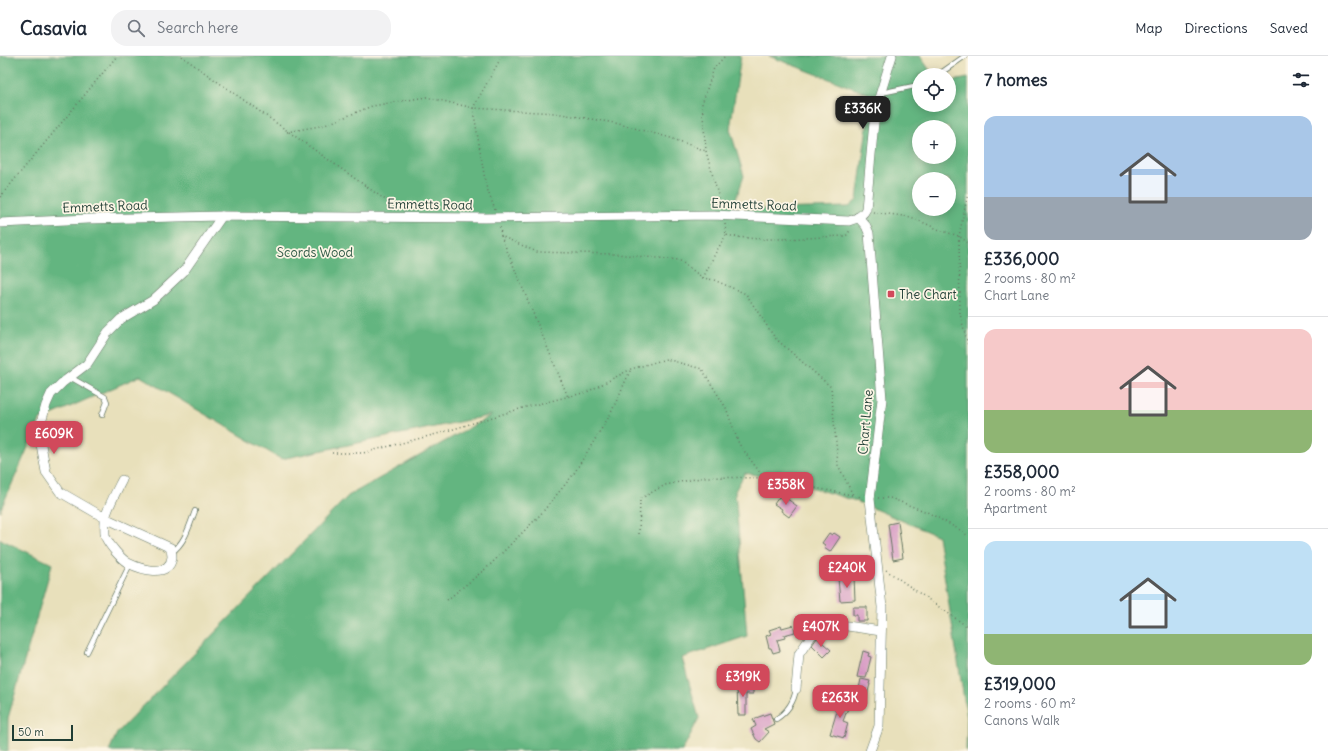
<!DOCTYPE html>
<html lang="en">
<head>
<meta charset="utf-8">
<style>
	body { margin:0; font-family:Delius,sans-serif; background:#f2f2f3; color:#1f2937; height:100vh; display:flex; flex-direction:column; font-size:15px; white-space:nowrap }
	* { box-sizing:border-box; margin:0 }
	p { font-size:13px; color:#747a83 }
	.icon { flex:none; width:22px; height:22px; fill:none; stroke:currentColor; stroke-width:2; stroke-linecap:round; stroke-linejoin:round }
	.map { position:relative; flex:1; overflow:hidden }
	.drawer { display:flex; flex-direction:column; background:#fff; width:360px }
	.drawer>* { flex:none }
	.tools { position:absolute; left:912px; top:12px; display:grid; gap:8px }
	.tools a { display:grid; place-items:center; width:44px; height:44px; border-radius:50%; background:#fff; box-shadow:0 2px 10px #0003; font-size:20px }
	.scale { position:absolute; left:12px; bottom:10px; width:61px; box-sizing:border-box; padding-left:4px; border:2px solid #1f3d34; border-top:0; font-size:11px; line-height:14px; white-space:nowrap; color:#1f3d34; -webkit-text-stroke:3px #fcf5e5; paint-order:stroke }
	.price { position:absolute; translate:-50% -34px; padding:0 9px; border-radius:8px; background:#d1495b; color:#fff; font-size:13px; line-height:26px; filter:drop-shadow(0 1px 2px #0008) }
	.price::after { content:''; position:absolute; left:50%; top:24px; width:12px; height:9px; margin-left:-6px; background:inherit; clip-path:polygon(0 0,100% 0,50% 100%) }
	.price.on { background:#222; color:#fff }
	ul { padding:0; list-style:none }
	li { display:grid; align-content:center; gap:8px; height:212px; padding:0 16px }
	li+li { border-top:1px solid #e0e1e3 }
	li span { display:grid; place-items:center; height:124px; border-radius:12px; color:#555 }
	li>.icon { margin-inline-start:auto }
	span .icon { width:72px; height:72px; fill:#fffc; stroke-width:1 }
	li b { font-size:17px }
	h2 { display:flex; justify-content:space-between; align-items:center; height:48px; padding:0 16px; font-size:17px }
	header { display:flex; align-items:center; gap:24px; box-sizing:border-box; height:56px; padding:0 20px; background:#fff; border-bottom:1px solid #e0e1e3 }
	header strong { font-size:19px }
	nav { display:flex; gap:22px; margin-inline-start:auto; font-size:14px }
	.search { width:280px; height:36px; background:#f2f2f3; display:flex; align-items:center; gap:10px; box-sizing:border-box; padding:0 14px; border-radius:16px; color:#747a83; font-size:15px }
	main { display:flex; flex:1; min-height:0 }
	.map>svg:first-child { display:block }
</style>
</head>
<body>
<header>
<strong>Casavia</strong>
<div class="search"><svg class="icon" aria-label="search" viewBox="0 0 24 24"><circle cx="10" cy="10" r="6"/><path d="M15 15l6 6"/></svg>Search here</div>
<nav><a>Map</a><a>Directions</a><a>Saved</a></nav>
</header>
<main>
<div class="map">
<svg width="968" height="695" viewBox="0 0 968 695">
	<rect width="100%" height="100%" fill="#fcf5e5"/>
	<filter id="ink" filterUnits="userSpaceOnUse"><feTurbulence type="fractalNoise" baseFrequency=".025" numOctaves="2"/><feDisplacementMap in="SourceGraphic" scale="8" xChannelSelector="R" yChannelSelector="G"/><feConvolveMatrix kernelMatrix="1 2 1 2 8 2 1 2 1" color-interpolation-filters="sRGB"/></filter>
	<filter id="wash" filterUnits="userSpaceOnUse"><feTurbulence type="fractalNoise" baseFrequency=".012" numOctaves="4" result="noise"/><feDisplacementMap in="SourceGraphic" scale="16" xChannelSelector="R" yChannelSelector="G"/><feGaussianBlur stdDeviation="0.9" result="paint"/><feColorMatrix in="noise" values="0 0 0 0 0 0 0 0 0 0 0 0 0 0 0 0 0 1.4 0 .05"/><feComposite in="paint" operator="in"/></filter>
	<g filter="url(#wash)">
		<rect width="100%" height="100%" fill="#e8e0bb"/>
		<g fill="#63b580" stroke="#41795a" fill-rule="evenodd">
			<path d="M 0,0 L 741,0 L 730,73 L 744,120 L 732,154 L 849,151 L 857,144 L 869,56 L 874,40 L 769,0 L 920,0 L 933,19 L 919,19 L 919,49 L 949,49 L 949,26 L 968,22 L 968,695 L 966,695 L 967,662 L 938,480 L 856,445 L 797,427 L 745,417 L 735,435 L 747,580 L 682,602 L 699,662 L 682,695 L 109,695 L 117,677 L 348,440 L 492,359 L 281,403 L 140,320 L 40,364 L 0,455 ZM 919,71 L 949,71 L 949,101 L 919,101 ZM 919,123 L 949,123 L 949,153 L 919,153 Z"/>
			<path d="M 0,483 L 52,508 L 8,662 L 8,695 L 0,695 Z"/>
		</g>
		<g id="blocks">
			<g fill="#d596c2">
				<path d="M 779,441 L 785,444 L 786,442 L 797,450 L 789,461 L 781,455 L 782,453 L 774,448 Z"/>
				<path d="M 898,466 L 903,502 L 893,504 L 888,468 Z"/>
				<path d="M 829,477 L 832,479 L 834,477 L 840,481 L 830,496 L 824,492 L 825,489 L 822,487 Z"/>
				<path d="M 854,521 L 855,544 L 840,545 L 838,522 Z"/>
				<path d="M 853,551 L 867,551 L 867,565 L 857,565 L 857,559 L 853,559 Z"/>
				<path d="M 793,569 L 795,576 L 784,579 L 785,582 L 777,584 L 780,595 L 773,597 L 771,592 L 769,592 L 766,580 L 771,578 L 769,574 L 781,570 L 782,572 Z"/>
				<path d="M 817,582 L 831,594 L 824,601 L 812,589 Z"/>
				<path d="M 863,595 L 869,597 L 868,600 L 871,601 L 866,622 L 857,621 Z"/>
				<path d="M 861,623 L 870,625 L 869,628 L 870,628 L 866,644 L 857,643 Z"/>
				<path d="M 737,630 L 753,630 L 753,638 L 746,638 L 746,659 L 738,659 Z"/>
				<path d="M 836,642 L 850,647 L 843,665 L 848,667 L 844,682 L 830,678 L 837,655 L 835,654 L 837,649 L 834,648 Z"/>
				<path d="M 770,657 L 774,668 L 764,673 L 769,676 L 760,686 L 756,683 L 751,673 L 756,670 L 753,663 Z"/>
			</g>
		</g>
	</g>
	<g filter="url(#ink)">
		<use href="#blocks" fill-opacity="0" stroke="#657663" stroke-width="1"/>
		<g fill="none" stroke-linecap="round" stroke-linejoin="round">
			<g stroke="#657663" stroke-width="6">
				<g id="service">
					<path d="M 938,19 L 965,0"/>
					<path d="M 881,37 L 919,29"/>
					<path d="M 70,321 L 105,341 L 107,346 L 102,359"/>
					<path d="M 171,497 C 185,487 189,471 195,455"/>
					<path d="M 87,596 L 130,508"/>
					<path d="M 776,663 C 787,656 794,646 796,633"/>
				</g>
			</g>
			<g stroke="#657663" stroke-width="10">
				<g id="minor">
					<path d="M 858,161 L 866,170 L 869,177 L 882,343 L 870,443 L 882,551 L 879,670 L 870,695"/>
					<path d="M 0,167 L 88,163 L 222,160 L 486,162 L 713,159 L 849,165 C 856,163 863,160 866,153 L 875,55 L 892,0"/>
					<path d="M 122,424 C 117,434 106,454 105,464 C 105,468 104,478 106,482 C 110,490 120,502 128,507 C 140,513 170,523 172,501 C 172,498 171,495 171,492 L 105,462 L 60,436 L 46,416 L 40,383 L 41,367 L 46,349 L 51,338 L 62,327 L 87,308 L 108,276 L 121,263 L 153,244 L 184,215 L 222,160"/>
					<path d="M 796,633 L 799,598 L 818,570 L 827,567 L 881,575"/>
				</g>
			</g>
			<g stroke="#657663" stroke-width="1.5" stroke-dasharray="1 3" stroke-linecap="butt">
				<path d="M 181,0 L 397,152"/>
				<path d="M 287,76 L 325,69 L 372,50 L 426,41 L 473,52 L 555,57 L 615,67 L 671,82 L 706,95"/>
				<path d="M 968,137 L 959,180 L 960,258 L 968,289"/>
				<path d="M 0,141 L 117,0"/>
				<path d="M 721,150 L 706,95 L 702,48 L 714,12 L 725,0"/>
				<path d="M 495,154 L 486,130 L 473,52 L 502,0"/>
				<path d="M 873,156 L 911,161 L 942,175 L 959,180 L 968,187"/>
				<path d="M 725,168 L 726,179 C 766,187 806,181 846,180 L 851,173"/>
				<path d="M 500,171 L 501,180 L 537,196 L 615,198 L 679,204 L 703,222 L 714,224 L 746,238 L 775,282 L 831,331 L 838,409 L 853,439"/>
				<path d="M 501,180 L 568,341"/>
				<path d="M 703,222 L 716,196 L 726,179"/>
				<path d="M 332,397 L 363,397 L 437,378 L 526,351 L 587,336 L 631,313 L 666,303 L 702,313 L 726,352 L 739,388 L 764,422"/>
				<path d="M 878,442 L 890,442 L 927,456 L 962,475 L 968,480"/>
				<path d="M 639,478 L 640,443 L 665,429 L 705,421 L 764,422 L 862,441"/>
				<path d="M 886,514 L 968,571"/>
				<path d="M 447,544 L 489,510 L 540,459 L 573,419 L 610,359 L 631,313"/>
			</g>
			<use href="#service" stroke="#fff" stroke-width="4.5"/>
			<use href="#minor" stroke="#fff" stroke-width="9"/>
		</g>
	</g>
	<rect fill="#d1495b" stroke="#fcf5e5" stroke-width="1.5" x="887" y="234" width="8" height="8" rx="2"/>
	<g text-anchor="middle" stroke-width="3.5" stroke-linejoin="round" paint-order="stroke">
		<g font-size="13" fill="#1f3d34" stroke="#fcf5e5">
			<text transform="translate(430 148) rotate(1)" y="5">Emmetts Road</text>
			<text transform="translate(754 148) rotate(2)" y="5">Emmetts Road</text>
			<text transform="translate(105 150) rotate(-2)" y="5">Emmetts Road</text>
			<text transform="translate(865 366) rotate(-85)" y="5">Chart Lane</text>
		</g>
		<g font-size="13" fill="#315b48" stroke="#fcf5e5">
			<text x="315" y="201">Scords Wood</text>
		</g>
		<g font-size="13" fill="#1f3d34" stroke="#fcf5e5" text-anchor="start">
			<text x="899" y="243">The Chart</text>
		</g>
	</g>
</svg>
<div class="tools">
<a><svg class="icon" aria-label="locate" viewBox="0 0 24 24"><circle cx="12" cy="12" r="6"/><path d="M12 2v4M12 18v4M2 12h4M18 12h4"/></svg></a>
<a>+</a>
<a>−</a>
</div>
<div class="scale">50 m</div>
<b class="price on" style="left:863px;top:74px">£336K</b>
<b class="price" style="left:54px;top:399px">£609K</b>
<b class="price" style="left:786px;top:450px">£358K</b>
<b class="price" style="left:847px;top:533px">£240K</b>
<b class="price" style="left:821px;top:592px">£407K</b>
<b class="price" style="left:743px;top:642px">£319K</b>
<b class="price" style="left:840px;top:663px">£263K</b>
</div>
<section class="drawer">
<h2>7 homes<svg class="icon" aria-label="filters" viewBox="0 0 24 24"><path d="M4 7h16M4 17h16"/><circle cx="9" cy="7" r="2"/><circle cx="15" cy="17" r="2"/></svg></h2>
<ul>
<li><span style="background:linear-gradient(#a9c7e8 65%,#9aa5b1 0)"><svg class="icon" aria-label="home" viewBox="0 0 24 24"><path d="M3 11l9-7 9 7M6 9v11h12V9"/></svg></span><div><b>£336,000</b><p>2 rooms · 80 m²</p><p>Chart Lane</p></div></li>
<li><span style="background:linear-gradient(#f6c9c9 65%,#8fb573 0)"><svg class="icon" aria-label="home" viewBox="0 0 24 24"><path d="M3 11l9-7 9 7M6 9v11h12V9"/></svg></span><div><b>£358,000</b><p>2 rooms · 80 m²</p><p>Apartment</p></div></li>
<li><span style="background:linear-gradient(#bfe0f5 75%,#8fb573 0)"><svg class="icon" aria-label="home" viewBox="0 0 24 24"><path d="M3 11l9-7 9 7M6 9v11h12V9"/></svg></span><div><b>£319,000</b><p>2 rooms · 60 m²</p><p>Canons Walk</p></div></li>
</ul>
</section>
</main>
</body>
</html>
